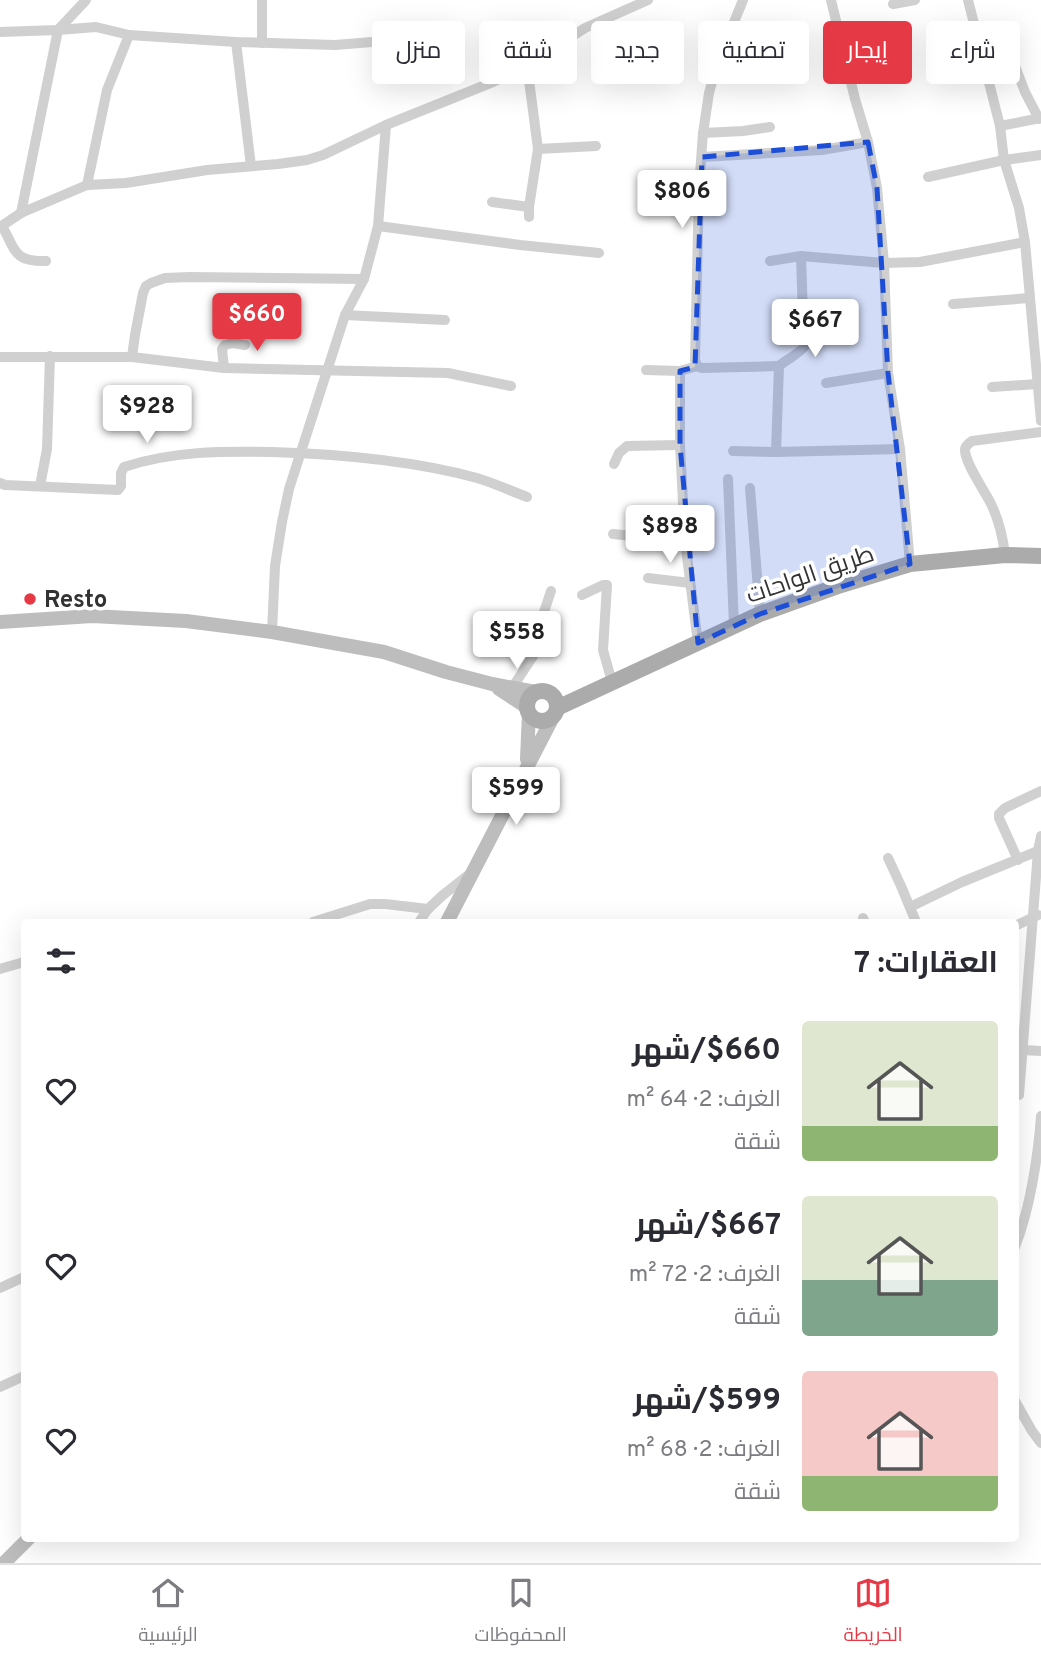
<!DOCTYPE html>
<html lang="ar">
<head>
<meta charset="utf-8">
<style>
	body { margin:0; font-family:Overpass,Cairo,sans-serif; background:#f7f7f7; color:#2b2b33; direction:rtl; height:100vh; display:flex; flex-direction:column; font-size:26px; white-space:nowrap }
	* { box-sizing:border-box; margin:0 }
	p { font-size:23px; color:#7c7c81 }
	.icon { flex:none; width:38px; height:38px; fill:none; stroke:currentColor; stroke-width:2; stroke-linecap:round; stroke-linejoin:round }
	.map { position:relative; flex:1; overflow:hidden; direction:ltr }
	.side { position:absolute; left:21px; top:919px; width:998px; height:623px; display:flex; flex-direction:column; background:#fff; border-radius:7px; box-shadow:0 7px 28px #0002; direction:rtl }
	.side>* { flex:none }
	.hud { position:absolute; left:21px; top:21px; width:999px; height:63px; direction:rtl; display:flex; gap:14px }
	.price { position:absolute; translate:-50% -60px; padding:0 16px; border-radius:7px; background:#fff; color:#222; font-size:23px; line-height:46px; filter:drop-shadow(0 2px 4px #0008) }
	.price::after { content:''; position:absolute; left:50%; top:42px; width:21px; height:16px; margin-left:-10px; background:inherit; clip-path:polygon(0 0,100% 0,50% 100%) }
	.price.current { background:#e63946; color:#fff }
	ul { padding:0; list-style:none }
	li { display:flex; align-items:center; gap:21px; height:175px; padding:0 21px }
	li span { display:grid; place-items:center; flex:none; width:196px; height:140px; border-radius:7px; color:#555 }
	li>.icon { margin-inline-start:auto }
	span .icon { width:84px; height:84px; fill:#fffc; stroke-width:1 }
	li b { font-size:30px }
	h2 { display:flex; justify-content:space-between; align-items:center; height:84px; padding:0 21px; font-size:30px }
	.tag { padding:0 24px; border-radius:7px; background:#fff; box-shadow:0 7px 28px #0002; font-size:24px; line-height:63px }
	.tag.current { background:#e63946; color:#fff }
	.tab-bar { display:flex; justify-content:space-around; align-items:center; height:98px; border-top:2px solid #e1e1e2; background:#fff; font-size:19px; color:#7c7c81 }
	.tab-bar a { display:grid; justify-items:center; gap:4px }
	.tab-bar .current { color:#e63946 }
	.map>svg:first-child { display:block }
</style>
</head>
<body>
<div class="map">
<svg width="1041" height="1563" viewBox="0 0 1041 1563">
	<rect width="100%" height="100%" fill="#fff"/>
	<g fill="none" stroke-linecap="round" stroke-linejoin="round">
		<g stroke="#d0d0d0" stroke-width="10">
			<path d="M 262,0 L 262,43"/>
			<path d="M 743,0 L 717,64 L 709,93 L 703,133 L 699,188 L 695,360 L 697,366 L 702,368 L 779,366"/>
			<path d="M 831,0 L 855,99 L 868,142 L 877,188 L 884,263 L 888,373 L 900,449 L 910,564"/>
			<path d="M 968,0 L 1000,126 L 1004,160 L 1019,208 L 1025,242 L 1041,421"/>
			<path d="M 893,4 L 915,0"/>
			<path d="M 0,32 L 58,30 L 96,27 L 129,35 L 236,42 L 335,45 L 372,42"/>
			<path d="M 236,42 L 251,166"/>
			<path d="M 1010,53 L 1025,92 L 1039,119"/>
			<path d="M 527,65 L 538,149 L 529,207 L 529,217"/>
			<path d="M 1000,126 L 1041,118"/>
			<path d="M 703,133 L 743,131 L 770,127"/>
			<path d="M 538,149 L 596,146"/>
			<path d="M 702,157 L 822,150 L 868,142"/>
			<path d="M 928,177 L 1004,160 L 1041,155"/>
			<path d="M 87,185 L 107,90 L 129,35"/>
			<path d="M 647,186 L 699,188"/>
			<path d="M 492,202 L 529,207"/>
			<path d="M 21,213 L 58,30 L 86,0"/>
			<path d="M 2,226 C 16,250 13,262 46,261"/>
			<path d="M 378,226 L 520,245 L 599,253"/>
			<path d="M 0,227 L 21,213 L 87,185 L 126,183 L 207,170 L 278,164 L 307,160 L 323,155 L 386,125"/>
			<path d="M 770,261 L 801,256 L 884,263 L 920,262 L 1025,242"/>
			<path d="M 953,304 L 1030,298"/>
			<path d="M 345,315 L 445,320"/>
			<path d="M 0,357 L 132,357 L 224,368 L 448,373 L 511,386"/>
			<path d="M 132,357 L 135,335 L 143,293 L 146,286 L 151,283 L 165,278 L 190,277 L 364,279"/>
			<path d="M 224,368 L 222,349 L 225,345 L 233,343 L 245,345"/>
			<path d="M 646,370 L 680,371 L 697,366"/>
			<path d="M 680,371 L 680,445 L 685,541 L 698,643"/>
			<path d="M 826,383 L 888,373"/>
			<path d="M 992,387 L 1037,384"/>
			<path d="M 733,451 L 776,452 L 900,449"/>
			<path d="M 776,452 L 779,366 C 787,359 796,356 804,347 L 801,256"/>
			<path d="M 614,464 L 619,453 L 627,446 L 680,445"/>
			<path d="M 728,479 L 734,625"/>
			<path d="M 0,483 L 5,485 L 118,490 L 121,486 L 121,473 L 124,467 C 172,451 222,451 272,452 C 340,454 411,460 477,478 C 494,483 511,491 527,497"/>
			<path d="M 40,486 L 47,449 L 50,356"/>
			<path d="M 750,488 L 760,614"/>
			<path d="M 613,534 L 685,541"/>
			<path d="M 1005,555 C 1003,538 999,521 992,506 C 986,492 964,463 965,449 C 966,445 969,443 972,441 L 1041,432"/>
			<path d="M 648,578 L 690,583"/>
			<path d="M 582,595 L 603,585 L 607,585 L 603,650 L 612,682"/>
			<path d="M 272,632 L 275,566 L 282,522 L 289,489 L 345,315 L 364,279 L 378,226 L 386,125 L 493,82 L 527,65 L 585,28 L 648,0"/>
			<path d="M 512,688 L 539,647 L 542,638 L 541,628 L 543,615 L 551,591"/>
			<path d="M 888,858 L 901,886 L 916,922"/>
			<path d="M 1018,860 L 999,818 L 999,814 L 1005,808 L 1041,791"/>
			<path d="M 910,907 L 962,882 L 1038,851"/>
			<path d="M 863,918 L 865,922"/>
			<path d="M 313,922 L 370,904 L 385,904 L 428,909 L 443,895 L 471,873"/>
			<path d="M 419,922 L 428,909"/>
			<path d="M 1015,926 L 1038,915"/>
			<path d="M 0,969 L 24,962"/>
			<path d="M 1023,1050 L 1041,1051"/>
			<path d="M 1019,1095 L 1038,851 L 1041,836"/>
			<path d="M 1015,1247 C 1030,1209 1038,1157 1041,1116"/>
			<path d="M 0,1288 L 24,1277"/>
			<path d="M 0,1387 L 24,1376"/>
			<path d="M 1015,1401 L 1032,1431 L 1041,1443"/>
		</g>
		<g stroke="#bdbdbd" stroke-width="14">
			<path d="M 0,622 L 92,616 L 186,621 L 272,632 L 384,652 L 446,672 L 492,684 L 536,692"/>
			<path d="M 499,689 L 528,708"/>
			<path d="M 527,759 L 529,712"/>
			<path d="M 447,922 L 553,717"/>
			<path d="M 4,1563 L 29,1538"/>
		</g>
		<g stroke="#ababab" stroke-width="16">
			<circle cx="542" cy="706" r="15"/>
			<path d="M 557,708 L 760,614 L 841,585 L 910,564 L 1005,555 L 1041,556"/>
		</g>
	</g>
	<path fill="#1d4ed8" fill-opacity="0.2" stroke="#1d4ed8" stroke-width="5" stroke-dasharray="14 9" stroke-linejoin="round" d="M 868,142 L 877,188 L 888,373 L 910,564 L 760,614 L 698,643 L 680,445 L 680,371 L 695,367 L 702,157 Z"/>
	<circle fill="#e63946" stroke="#fff" stroke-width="2.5" cx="30" cy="599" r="7"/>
	<g text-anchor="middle" stroke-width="7" stroke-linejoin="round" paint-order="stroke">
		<g font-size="24" fill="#333" stroke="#fff">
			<text transform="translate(810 574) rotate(-19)" y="8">طريق الواحات</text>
		</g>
		<g font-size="24" font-weight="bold" fill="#333" stroke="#fff" text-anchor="start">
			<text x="44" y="607">Resto</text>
		</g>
	</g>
</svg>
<b class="price" style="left:682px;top:230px">$806</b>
<b class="price current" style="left:257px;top:353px">$660</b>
<b class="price" style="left:815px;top:359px">$667</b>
<b class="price" style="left:147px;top:445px">$928</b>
<b class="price" style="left:670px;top:565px">$898</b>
<b class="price" style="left:517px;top:671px">$558</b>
<b class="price" style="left:516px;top:827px">$599</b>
<div class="hud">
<a class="tag">شراء</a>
<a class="tag current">إيجار</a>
<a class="tag">تصفية</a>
<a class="tag">جديد</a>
<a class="tag">شقة</a>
<a class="tag">منزل</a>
</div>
<section class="side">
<h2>العقارات: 7<svg class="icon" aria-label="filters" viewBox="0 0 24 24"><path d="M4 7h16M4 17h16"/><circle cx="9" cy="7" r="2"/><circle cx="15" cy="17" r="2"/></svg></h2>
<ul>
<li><span style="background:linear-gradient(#dfe7d0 75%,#8fb573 0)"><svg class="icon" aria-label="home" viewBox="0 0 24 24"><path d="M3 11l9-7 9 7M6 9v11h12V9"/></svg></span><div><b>$660/شهر</b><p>الغرف: 2 · 64 m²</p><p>شقة</p></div><svg class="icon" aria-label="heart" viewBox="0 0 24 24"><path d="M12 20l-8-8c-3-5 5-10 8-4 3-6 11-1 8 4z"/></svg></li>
<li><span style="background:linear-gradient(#dfe7d0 60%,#7fa58c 0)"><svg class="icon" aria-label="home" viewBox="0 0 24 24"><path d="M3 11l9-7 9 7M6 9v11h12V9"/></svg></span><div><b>$667/شهر</b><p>الغرف: 2 · 72 m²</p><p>شقة</p></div><svg class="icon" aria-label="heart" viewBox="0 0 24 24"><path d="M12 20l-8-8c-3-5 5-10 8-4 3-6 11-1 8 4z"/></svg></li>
<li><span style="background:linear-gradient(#f6c9c9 75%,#8fb573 0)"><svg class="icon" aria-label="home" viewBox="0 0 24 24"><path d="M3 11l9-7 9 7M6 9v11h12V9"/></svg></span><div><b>$599/شهر</b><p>الغرف: 2 · 68 m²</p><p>شقة</p></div><svg class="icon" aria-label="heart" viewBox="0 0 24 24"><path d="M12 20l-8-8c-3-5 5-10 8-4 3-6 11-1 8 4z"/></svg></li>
</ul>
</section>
</div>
<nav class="tab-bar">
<a class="current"><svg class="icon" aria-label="map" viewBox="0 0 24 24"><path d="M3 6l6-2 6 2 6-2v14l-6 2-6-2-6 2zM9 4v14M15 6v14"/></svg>الخريطة</a>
<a><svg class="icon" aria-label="saved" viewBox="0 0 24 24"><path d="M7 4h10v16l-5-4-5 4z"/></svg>المحفوظات</a>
<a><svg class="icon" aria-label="home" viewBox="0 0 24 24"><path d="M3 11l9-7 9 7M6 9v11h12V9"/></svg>الرئيسية</a>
</nav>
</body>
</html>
